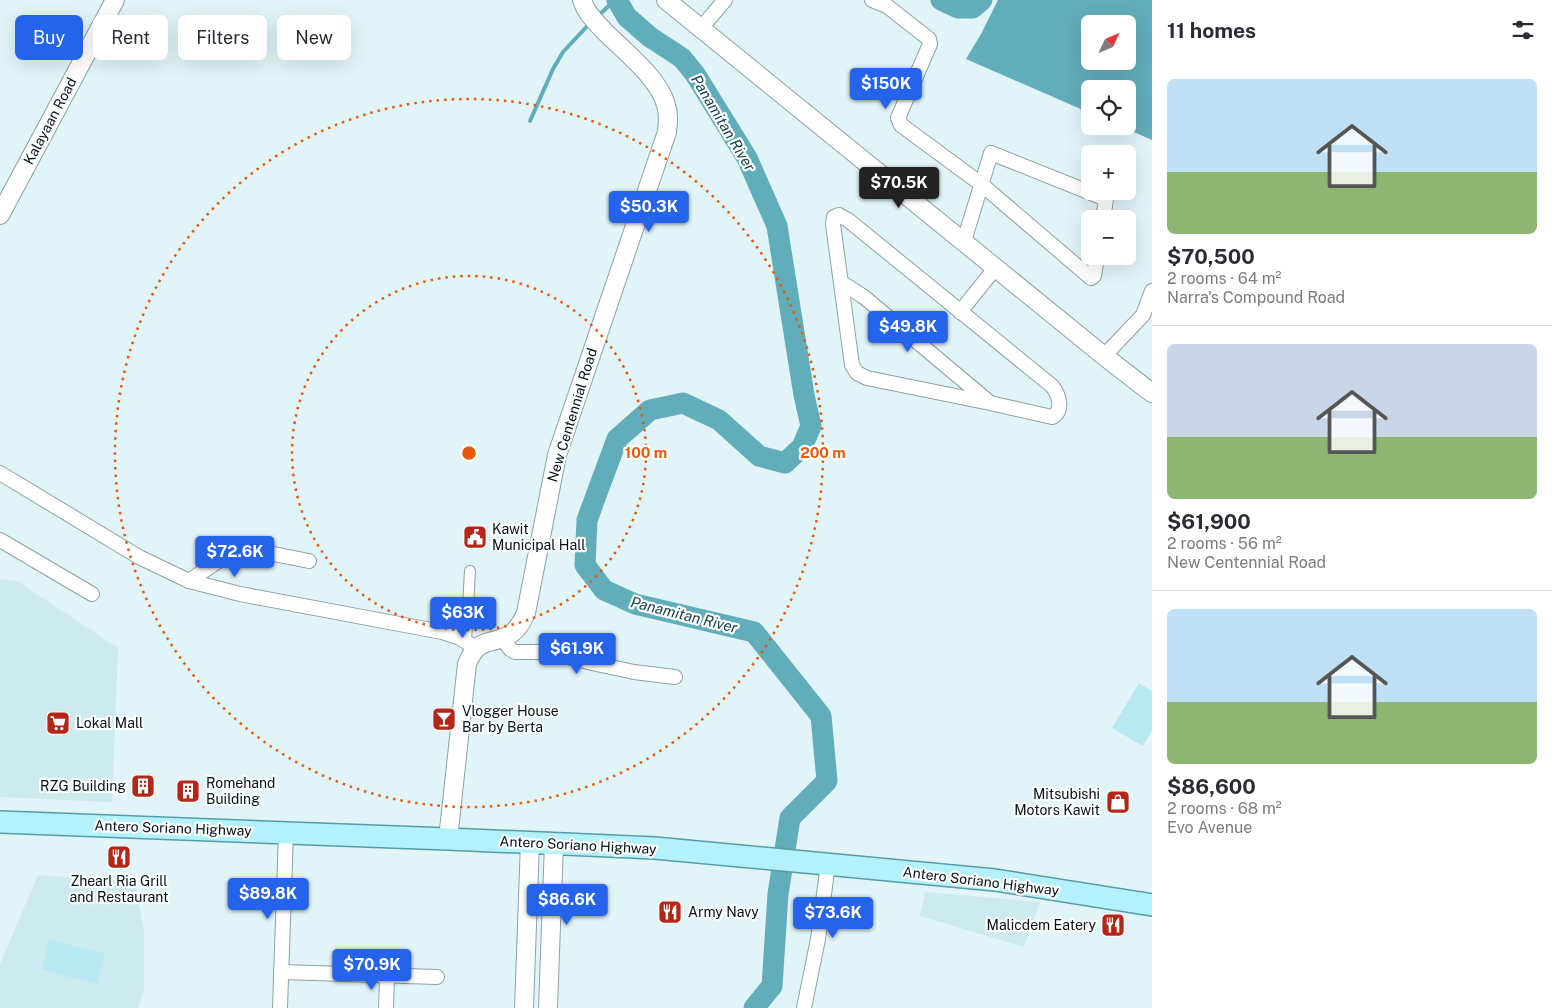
<!DOCTYPE html>
<html lang="en">
<head>
<meta charset="utf-8">
<style>
	body { margin:0; font-family:"Public Sans",sans-serif; background:#f2f2f3; color:#2b2b33; height:100vh; display:flex; flex-direction:column; font-size:19px; white-space:nowrap }
	* { box-sizing:border-box; margin:0 }
	p { font-size:16px; color:#7c7c81 }
	.icon { flex:none; width:28px; height:28px; fill:none; stroke:currentColor; stroke-width:2; stroke-linecap:round; stroke-linejoin:round }
	.map { position:relative; flex:1; overflow:hidden }
	.sheet { display:flex; flex-direction:column; background:#fff; width:400px }
	.sheet>* { flex:none }
	.hud { position:absolute; left:15px; top:15px; width:475px; height:45px; display:flex; gap:10px }
	.needle { width:32px; rotate:46deg }
	.buttons { position:absolute; left:1081px; top:15px; display:grid; gap:10px }
	.buttons a { display:grid; place-items:center; width:55px; height:55px; border-radius:8px; background:#fff; box-shadow:0 5px 20px #0002; font-size:25px }
	.price { position:absolute; translate:-50% -42px; padding:0 11px; border-radius:5px; background:#2563eb; color:#fff; font-size:16px; line-height:32px; filter:drop-shadow(0 1px 2px #0008) }
	.price::after { content:''; position:absolute; left:50%; top:30px; width:15px; height:11px; margin-left:-8px; background:inherit; clip-path:polygon(0 0,100% 0,50% 100%) }
	.price.active { background:#222; color:#fff }
	ul { padding:0; list-style:none }
	li { display:grid; align-content:center; gap:10px; height:265px; padding:0 15px }
	li+li { border-top:1px solid #e1e1e2 }
	li span { display:grid; place-items:center; height:155px; border-radius:8px; color:#555 }
	li>.icon { margin-inline-start:auto }
	span .icon { width:90px; height:90px; fill:#fffc; stroke-width:1 }
	li b { font-size:21px }
	h2 { display:flex; justify-content:space-between; align-items:center; height:60px; padding:0 15px; font-size:21px }
	.pill { padding:0 18px; border-radius:8px; background:#fff; box-shadow:0 5px 20px #0002; font-size:18px; line-height:45px }
	.pill.active { background:#2563eb; color:#fff }
	main { display:flex; flex:1; min-height:0 }
	.map>svg:first-child { display:block }
</style>
</head>
<body>
<main>
<div class="map">
<svg width="1152" height="1008" viewBox="0 0 1152 1008">
	<rect width="100%" height="100%" fill="#e1f4f8"/>
	<g fill="#cdeaef">
		<path d="M 0,579 L 17,581 L 118,648 L 112,802 L 0,797 Z"/>
		<path d="M 38,875 L 135,882 L 144,932 L 144,991 L 138,1008 L 0,1008 L 0,964 Z"/>
		<path d="M 925,892 L 1040,902 L 1024,947 L 920,916 Z"/>
	</g>
	<g fill="#b8e8f0">
		<path d="M 1139,683 L 1152,691 L 1152,731 L 1143,746 L 1112,728 Z"/>
		<path d="M 49,939 L 105,954 L 97,984 L 42,970 Z"/>
	</g>
	<path fill="#62adba" fill-rule="evenodd" d="M 998,0 L 1152,0 L 1152,140 L 1120,126 L 1128,126 L 1128,89 L 1090,89 L 1090,113 L 966,59 L 981,34 ZM 1090,24 L 1128,24 L 1128,61 L 1090,61 Z"/>
	<g fill="none" stroke-linecap="round" stroke-linejoin="round">
		<g stroke="#62adba" stroke-width="4">
			<path d="M 598,16 L 615,0"/>
			<path d="M 530,121 L 553,69 L 563,52 L 591,22"/>
		</g>
		<g stroke="#62adba" stroke-width="21">
			<path d="M 617,0 L 627,17 L 650,37 L 682,58 L 695,74 L 747,158 L 777,226 L 804,395 L 811,426 L 802,447 L 785,463 L 759,456 L 719,420 L 683,403 L 650,410 L 617,439 L 587,520 L 585,565 L 604,590 L 635,604 L 754,632 L 821,716 L 827,781 L 790,818 L 778,894 L 772,986 L 754,1008"/>
			<path d="M 941,0 L 958,8 L 973,8 L 982,0"/>
		</g>
		<g stroke="#8ea1a4" stroke-width="12">
			<path id="pedestrian" d="M 466,641 L 470,571"/>
		</g>
		<g stroke="#8ea1a4" stroke-width="16">
			<g id="minor">
				<path d="M 872,0 L 887,6 L 929,39 L 930,44 L 898,118 L 901,125 L 981,184 L 1091,278 L 1094,276 L 1097,256"/>
				<path d="M 701,28 L 725,0"/>
				<path d="M 839,215 L 848,220 L 1052,386 C 1059,394 1064,412 1052,417 L 990,403 L 867,378 L 857,373 L 852,365 L 833,224 L 834,217 Z"/>
				<path d="M 964,241 L 991,153 L 1106,199 L 1103,219"/>
				<path d="M 842,283 L 864,297 L 989,402"/>
				<path d="M 960,312 L 996,267"/>
				<path d="M 1104,356 L 1143,315 L 1152,291"/>
				<path d="M 0,473 L 139,557 L 189,581 L 240,594 L 442,632 L 458,637 L 476,648"/>
				<path d="M 0,540 L 92,594"/>
				<path d="M 189,581 L 236,549 L 243,548 L 309,561"/>
				<path d="M 502,638 L 510,649 L 515,652 L 549,652 L 592,663 L 634,672 L 675,677"/>
				<path d="M 281,972 L 437,977"/>
				<path d="M 280,1008 L 286,832"/>
				<path d="M 386,1008 L 387,975"/>
				<path d="M 804,1008 L 818,939 L 828,864"/>
			</g>
		</g>
		<g stroke="#8ea1a4" stroke-width="20">
			<g id="tertiary">
				<path d="M 666,0 L 1104,356 L 1152,393"/>
				<path d="M 0,215 L 115,0"/>
				<path d="M 448,839 L 467,664 C 479,634 493,647 512,633 C 519,628 522,621 526,613 L 557,455 L 667,132 C 668,123 669,114 666,105 C 659,78 624,51 604,31 C 595,21 586,13 582,0"/>
				<path d="M 524,1008 L 530,842"/>
				<path d="M 548,1008 L 554,843"/>
			</g>
		</g>
		<g stroke="#579ca8" stroke-width="24">
			<path id="primary" d="M 0,822 L 448,839 L 655,848 L 995,880 L 1152,905"/>
		</g>
		<use href="#pedestrian" stroke="#fff" stroke-width="10"/>
		<use href="#minor" stroke="#fff" stroke-width="14"/>
		<use href="#tertiary" stroke="#fff" stroke-width="18"/>
		<use href="#primary" stroke="#b3f1fb" stroke-width="21"/>
	</g>
	<g fill="none" stroke="#e8590c" stroke-width="2.5" stroke-dasharray="2.5 5">
		<circle cx="469" cy="453" r="177"/>
		<circle cx="469" cy="453" r="354"/>
	</g>
	<defs>
		<g id="civic-square" transform="scale(1.25)"><rect x="-9" y="-9" width="18" height="18" rx="4" fill="#b42618" stroke="#fafeff"/><path d="M-.6-6.5H3V-4.5H.6V-3L4-1V1h2V6H-6V1h2V-1L-.6-3ZM-1.2 2.5V6h2.4V2.5Z" fill="#fff"/></g>
		<g id="bar-square" transform="scale(1.25)"><rect x="-9" y="-9" width="18" height="18" rx="4" fill="#b42618" stroke="#fafeff"/><path d="M-6-5H6L.8 .8V4.5H3.5V6h-7V4.5H-.8V.8Z" fill="#fff"/></g>
		<g id="supermarket-square" transform="scale(1.25)"><rect x="-9" y="-9" width="18" height="18" rx="4" fill="#b42618" stroke="#fafeff"/><path d="M-6-5.5h2.5l.6 2H6L4.5 2H-2.5L-4.4-4H-6ZM-1.5 3.2a1.3 1.3 0 1 0 .1 0ZM3 3.2a1.3 1.3 0 1 0 .1 0Z" fill="#fff"/></g>
		<g id="building-square" transform="scale(1.25)"><rect x="-9" y="-9" width="18" height="18" rx="4" fill="#b42618" stroke="#fafeff"/><path d="M-4-6H4V6H1V3H-1V6H-4ZM-2.5-4.3h1.7v1.8h-1.7ZM.8-4.3h1.7v1.8H.8ZM-2.5-1h1.7V.8h-1.7ZM.8-1h1.7V.8H.8Z" fill="#fff"/></g>
		<g id="shop-square" transform="scale(1.25)"><rect x="-9" y="-9" width="18" height="18" rx="4" fill="#b42618" stroke="#fafeff"/><path d="M-5-2.5h2.3a2.7 3.5 0 0 1 5.4 0H5L5.5 6h-11ZM-1.5-2.5h3a1.5 2.3 0 0 0-3 0Z" fill="#fff"/></g>
		<g id="restaurant-square" transform="scale(1.25)"><rect x="-9" y="-9" width="18" height="18" rx="4" fill="#b42618" stroke="#fafeff"/><path d="M-5-6h1v4h1v-4h1v4h1v-4h1v5L-1.5 .5V6h-2V.5L-5-1ZM5-6V6H3V1.5H1.5Q1.5-4 5-6Z" fill="#fff"/></g>
	</defs>
	<g fill-rule="evenodd">
		<use href="#civic-square" x="475" y="537"/>
		<use href="#bar-square" x="444" y="719"/>
		<use href="#supermarket-square" x="58" y="723"/>
		<use href="#building-square" x="143" y="786"/>
		<use href="#building-square" x="188" y="791"/>
		<use href="#shop-square" x="1118" y="802"/>
		<use href="#restaurant-square" x="119" y="857"/>
		<use href="#restaurant-square" x="670" y="912"/>
		<use href="#restaurant-square" x="1113" y="925"/>
	</g>
	<g text-anchor="middle" stroke-width="4.5" stroke-linejoin="round" paint-order="stroke">
		<g font-size="14" fill="#0a1012" stroke="#fafeff">
			<text transform="translate(50 121) rotate(-62)" y="5">Kalayaan Road</text>
			<text transform="translate(572 415) rotate(-73)" y="5">New Centennial Road</text>
			<text transform="translate(173 828) rotate(2)" y="5">Antero Soriano Highway</text>
			<text transform="translate(578 845) rotate(3)" y="5">Antero Soriano Highway</text>
			<text transform="translate(981 881) rotate(7)" y="5">Antero Soriano Highway</text>
		</g>
		<g font-size="14" fill="#0a1012" stroke="#fafeff" text-anchor="start">
			<text x="492" y="534">Kawit<tspan x="492" dy="16">Municipal Hall</tspan></text>
			<text x="462" y="716">Vlogger House<tspan x="462" dy="16">Bar by Berta</tspan></text>
			<text x="76" y="728">Lokal Mall</text>
			<text x="206" y="788">Romehand<tspan x="206" dy="16">Building</tspan></text>
			<text x="126" y="791" text-anchor="end">RZG Building</text>
			<text x="1100" y="799" text-anchor="end">Mitsubishi<tspan x="1100" dy="16">Motors Kawit</tspan></text>
			<text x="119" y="886" text-anchor="middle">Zhearl Ria Grill<tspan x="119" dy="16">and Restaurant</tspan></text>
			<text x="688" y="917">Army Navy</text>
			<text x="1096" y="930" text-anchor="end">Malicdem Eatery</text>
		</g>
		<g font-size="15" font-style="italic" fill="#1c4147" stroke="#fafeff">
			<text transform="translate(723 123) rotate(59)" y="5">Panamitan River</text>
			<text transform="translate(684 615) rotate(14)" y="5">Panamitan River</text>
		</g>
	</g>
	<circle cx="469" cy="453" r="8" fill="#e8590c" stroke="#fafeff" stroke-width="2.5"/>
	<g font-size="15" text-anchor="middle" font-weight="bold" fill="#e8590c" stroke="#fafeff" stroke-width="4.5" stroke-linejoin="round" paint-order="stroke">
		<text x="646" y="458">100 m</text>
		<text x="823" y="458">200 m</text>
	</g>
</svg>
<div class="buttons">
<a><svg class="needle" viewBox="-14 -14 28 28"><path d="M0-13l5 13h-10z" fill="#e53935"/><path d="M0 13l5-13h-10z" fill="#7c7c81"/></svg></a>
<a><svg class="icon" aria-label="locate" viewBox="0 0 24 24"><circle cx="12" cy="12" r="6"/><path d="M12 2v4M12 18v4M2 12h4M18 12h4"/></svg></a>
<a>+</a>
<a>−</a>
</div>
<b class="price" style="left:886px;top:110px">$150K</b>
<b class="price active" style="left:899px;top:209px">$70.5K</b>
<b class="price" style="left:649px;top:233px">$50.3K</b>
<b class="price" style="left:908px;top:353px">$49.8K</b>
<b class="price" style="left:235px;top:578px">$72.6K</b>
<b class="price" style="left:463px;top:639px">$63K</b>
<b class="price" style="left:577px;top:675px">$61.9K</b>
<b class="price" style="left:268px;top:920px">$89.8K</b>
<b class="price" style="left:567px;top:926px">$86.6K</b>
<b class="price" style="left:833px;top:939px">$73.6K</b>
<b class="price" style="left:372px;top:991px">$70.9K</b>
<div class="hud">
<a class="pill active">Buy</a>
<a class="pill">Rent</a>
<a class="pill">Filters</a>
<a class="pill">New</a>
</div>
</div>
<section class="sheet">
<h2>11 homes<svg class="icon" aria-label="filters" viewBox="0 0 24 24"><path d="M4 7h16M4 17h16"/><circle cx="9" cy="7" r="2"/><circle cx="15" cy="17" r="2"/></svg></h2>
<ul>
<li><span style="background:linear-gradient(#bfe0f5 60%,#8fb573 0)"><svg class="icon" aria-label="home" viewBox="0 0 24 24"><path d="M3 11l9-7 9 7M6 9v11h12V9"/></svg></span><div><b>$70,500</b><p>2 rooms · 64 m²</p><p>Narra's Compound Road</p></div></li>
<li><span style="background:linear-gradient(#c9d6e8 60%,#8fb573 0)"><svg class="icon" aria-label="home" viewBox="0 0 24 24"><path d="M3 11l9-7 9 7M6 9v11h12V9"/></svg></span><div><b>$61,900</b><p>2 rooms · 56 m²</p><p>New Centennial Road</p></div></li>
<li><span style="background:linear-gradient(#bfe0f5 60%,#8fb573 0)"><svg class="icon" aria-label="home" viewBox="0 0 24 24"><path d="M3 11l9-7 9 7M6 9v11h12V9"/></svg></span><div><b>$86,600</b><p>2 rooms · 68 m²</p><p>Evo Avenue</p></div></li>
</ul>
</section>
</main>
</body>
</html>
